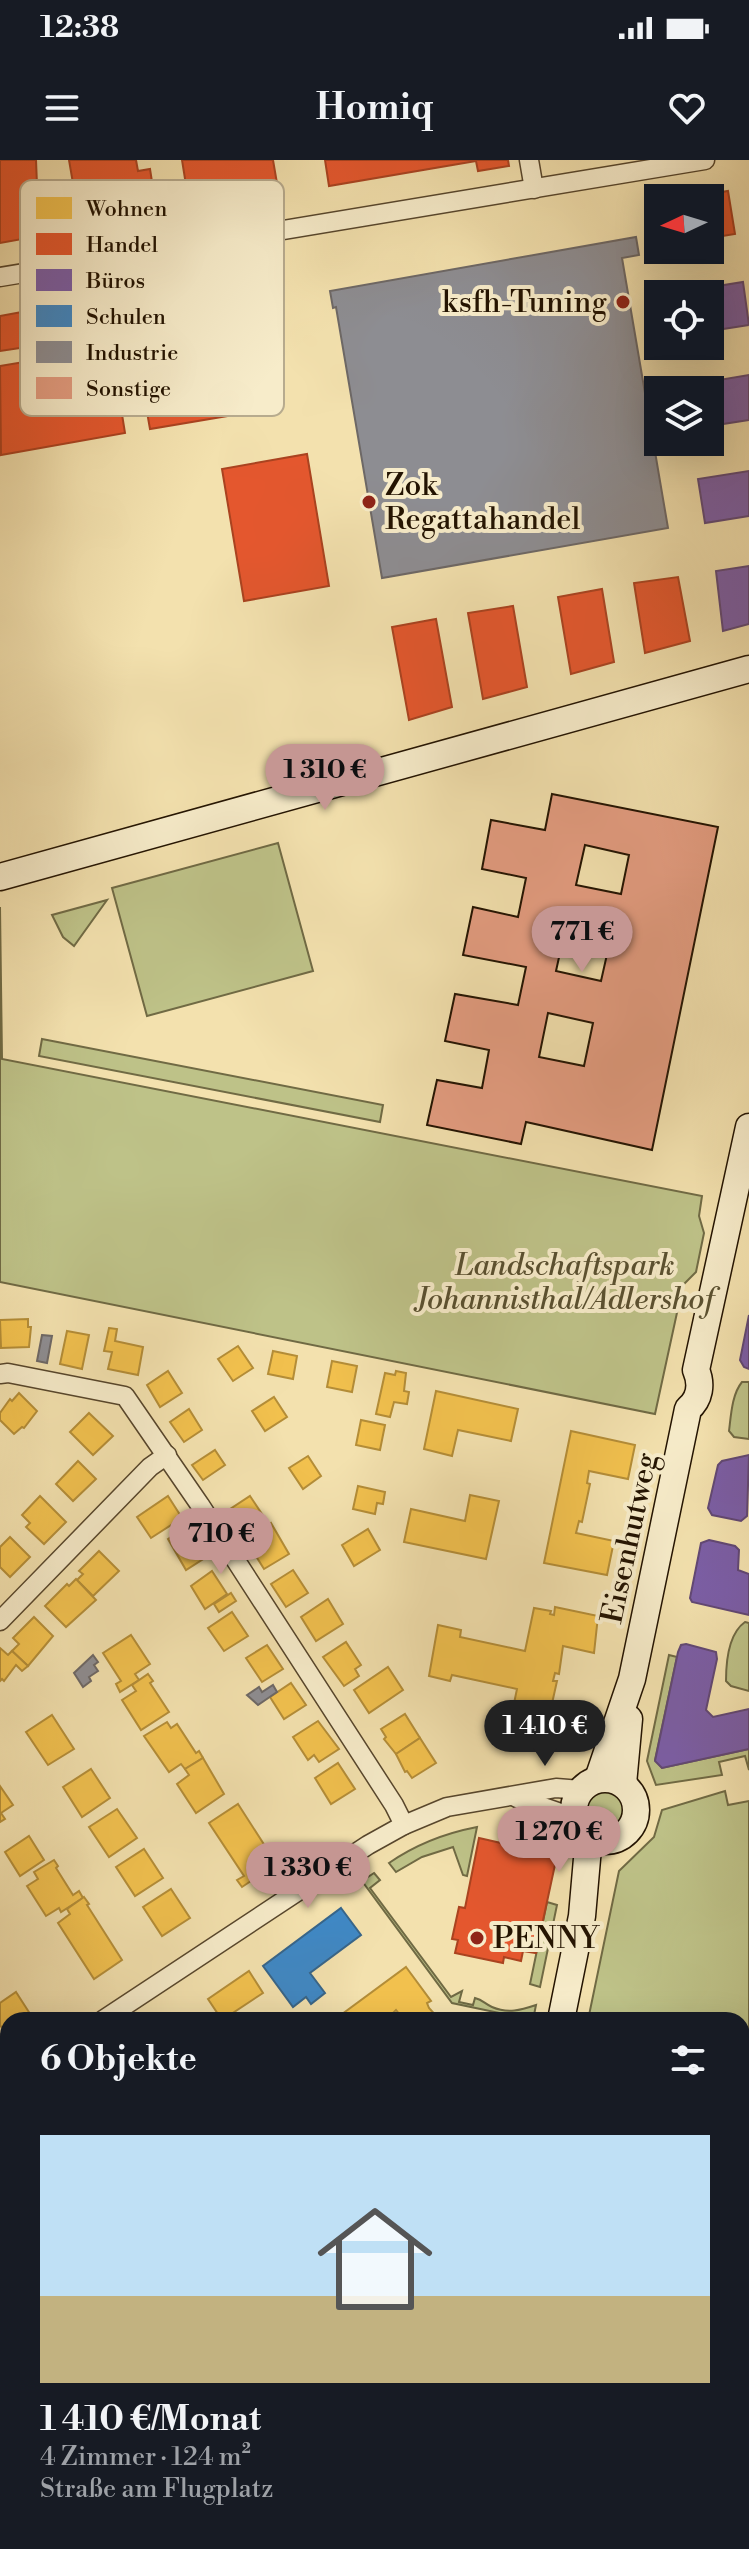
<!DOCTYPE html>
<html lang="de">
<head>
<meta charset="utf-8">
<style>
	body { margin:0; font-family:"Libre Bodoni",serif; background:#242831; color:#f1f3f6; height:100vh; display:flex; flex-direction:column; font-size:30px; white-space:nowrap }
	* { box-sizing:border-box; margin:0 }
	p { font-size:26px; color:#9ea1a6 }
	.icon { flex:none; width:44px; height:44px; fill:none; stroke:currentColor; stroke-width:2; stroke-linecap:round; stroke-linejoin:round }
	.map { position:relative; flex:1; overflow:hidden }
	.side { position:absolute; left:0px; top:1852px; width:750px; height:538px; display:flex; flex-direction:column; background:#171b24; border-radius:24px 24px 0 0; box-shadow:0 8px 32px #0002 }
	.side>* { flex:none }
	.needle { width:52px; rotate:266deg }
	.controls { position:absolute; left:644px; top:24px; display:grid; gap:16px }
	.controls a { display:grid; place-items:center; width:80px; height:80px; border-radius:0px; background:#171b24; box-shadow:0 8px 32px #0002; font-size:40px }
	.price { position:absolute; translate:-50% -68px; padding:0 18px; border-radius:28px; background:#c59692; color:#111; font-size:26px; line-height:52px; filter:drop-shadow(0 2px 4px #0008) }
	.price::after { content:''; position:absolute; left:50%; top:48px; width:24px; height:18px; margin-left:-12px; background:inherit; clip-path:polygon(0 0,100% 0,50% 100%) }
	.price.current { background:#222; color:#fff }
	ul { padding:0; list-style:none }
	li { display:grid; align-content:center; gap:16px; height:424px; padding:0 40px }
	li+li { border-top:2px solid #363941 }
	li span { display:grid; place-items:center; height:248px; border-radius:0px; color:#555 }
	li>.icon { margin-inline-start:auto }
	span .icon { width:144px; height:144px; fill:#fffc; stroke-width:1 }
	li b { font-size:34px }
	h2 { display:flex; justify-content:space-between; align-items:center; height:96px; padding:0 40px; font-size:34px }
	.status { display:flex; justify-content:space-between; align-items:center; height:56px; padding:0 40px; background:#171b24; direction:ltr }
	.status svg { height:22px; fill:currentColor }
	header { display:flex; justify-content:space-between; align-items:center; height:104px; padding:0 40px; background:#171b24; font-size:36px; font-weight:700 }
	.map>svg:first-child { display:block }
</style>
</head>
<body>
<div class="status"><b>12:38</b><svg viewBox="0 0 49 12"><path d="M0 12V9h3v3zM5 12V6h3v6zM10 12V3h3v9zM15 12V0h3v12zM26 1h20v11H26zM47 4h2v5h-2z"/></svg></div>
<header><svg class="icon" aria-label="menu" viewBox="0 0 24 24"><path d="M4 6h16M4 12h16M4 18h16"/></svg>Homiq<svg class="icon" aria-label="heart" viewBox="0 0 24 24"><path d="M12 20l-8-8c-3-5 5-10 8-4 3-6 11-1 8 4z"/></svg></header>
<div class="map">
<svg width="749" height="2389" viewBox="0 0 749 2389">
	<rect width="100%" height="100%" fill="#f3e1ae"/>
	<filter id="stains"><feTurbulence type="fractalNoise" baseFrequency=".0025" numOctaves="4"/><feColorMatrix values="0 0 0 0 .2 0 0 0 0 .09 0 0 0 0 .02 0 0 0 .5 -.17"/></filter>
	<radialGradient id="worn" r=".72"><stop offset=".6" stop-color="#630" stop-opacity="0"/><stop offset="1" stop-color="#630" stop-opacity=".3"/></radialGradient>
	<g fill="#bec288" stroke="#706a44" stroke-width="2">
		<path d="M 278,683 L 313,811 L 147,856 L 112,728 Z"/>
		<path d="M 107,740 L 74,786 L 63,777 L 52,755 Z"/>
		<path d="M 0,747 L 2,899 L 702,1036 L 699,1056 L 704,1073 L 696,1112 L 683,1125 L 655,1254 L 0,1122 Z"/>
		<path d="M 42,879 L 383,945 L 380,962 L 39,896 Z"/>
		<path d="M 742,1222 L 749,1222 L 749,1279 L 734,1277 L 729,1271 C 731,1255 732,1234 742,1222 Z"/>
		<path d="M 745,1462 L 749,1463 L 749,1531 L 731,1526 L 726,1521 C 726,1501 728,1474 745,1462 Z"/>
		<path d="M 669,1495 L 677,1497 L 655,1600 L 662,1608 L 749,1589 L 749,1610 L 745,1596 L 719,1602 L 722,1615 L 656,1625 L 647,1601 Z"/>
		<circle cx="605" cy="1649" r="20"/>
		<path d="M 725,1631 L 728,1645 L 749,1641 L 749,2300 L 742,2325 L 742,1860 L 588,1860 L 619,1711 L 654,1677 L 662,1650 Z"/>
		<path d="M 477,1667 L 467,1716 L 463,1715 L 453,1687 L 422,1697 L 396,1712 L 389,1703 C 415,1685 446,1673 477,1667 Z"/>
		<path d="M 374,1713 L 380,1720 L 370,1728 L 451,1837 L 462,1831 L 459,1842 L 473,1845 L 475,1838 C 483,1840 485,1844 492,1847 C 508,1854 521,1850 536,1845 L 533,1860 L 452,1843 L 362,1721 Z"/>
		<path d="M 547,1742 L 557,1745 L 540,1827 L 530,1824 Z"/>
		<path d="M 483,2382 L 726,2382 L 724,2389 L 477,2389 Z"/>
	</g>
	<g fill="#f2c14e" stroke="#b48d37" stroke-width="2">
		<path d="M 28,1159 L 28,1167 L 31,1167 L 29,1187 L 1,1188 L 0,1160 Z"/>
		<path d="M 109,1168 L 117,1169 L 115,1181 L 143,1187 L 138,1215 L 108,1209 L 112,1192 L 104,1191 Z"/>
		<path d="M 67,1171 L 89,1175 L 82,1209 L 60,1204 Z"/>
		<path d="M 238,1186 L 253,1208 L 233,1221 L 218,1199 Z"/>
		<path d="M 273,1191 L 297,1196 L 293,1219 L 268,1214 Z"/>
		<path d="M 332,1201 L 357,1206 L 352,1232 L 327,1227 Z"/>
		<path d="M 168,1211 L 182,1233 L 160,1247 L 147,1225 Z"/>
		<path d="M 396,1211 L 406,1213 L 404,1231 L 409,1232 L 407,1244 L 394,1242 L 390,1257 L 376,1254 L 385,1213 L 395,1215 Z"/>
		<path d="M 436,1231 L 518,1249 L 511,1281 L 458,1270 L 452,1296 L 424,1289 Z"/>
		<path d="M 19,1233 L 37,1251 L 24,1268 L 22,1267 L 14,1274 L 0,1260 L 0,1253 L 10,1239 L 12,1241 Z"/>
		<path d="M 274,1237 L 287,1257 L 265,1271 L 252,1251 Z"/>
		<path d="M 189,1249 L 202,1270 L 184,1282 L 170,1262 Z"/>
		<path d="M 89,1253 L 113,1276 L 93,1295 L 70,1272 Z"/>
		<path d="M 361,1260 L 385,1265 L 380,1290 L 356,1285 Z"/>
		<path d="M 571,1271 L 635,1285 L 628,1319 L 589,1311 L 587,1323 L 590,1324 L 582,1362 L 579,1361 L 576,1373 L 614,1381 L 607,1415 L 544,1403 Z"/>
		<path d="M 215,1290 L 225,1305 L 203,1320 L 192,1305 Z"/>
		<path d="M 308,1296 L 321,1316 L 303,1329 L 289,1308 Z"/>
		<path d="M 78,1301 L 96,1319 L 73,1341 L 56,1324 Z"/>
		<path d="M 358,1326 L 385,1332 L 383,1344 L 377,1343 L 375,1354 L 353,1349 Z"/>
		<path d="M 470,1335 L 499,1341 L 486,1399 L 404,1382 L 411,1349 L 465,1361 Z"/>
		<path d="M 40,1336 L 66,1362 L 44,1384 L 26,1367 L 30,1363 L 22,1355 Z"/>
		<path d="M 168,1336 L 182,1358 L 151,1378 L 137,1357 Z"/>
		<path d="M 250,1336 L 264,1357 L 260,1360 L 265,1367 L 258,1371 L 253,1364 L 238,1374 L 224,1353 Z"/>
		<path d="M 271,1363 L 289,1394 L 264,1409 L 249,1385 L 262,1377 L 258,1371 Z"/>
		<path d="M 186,1367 L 208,1396 L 186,1410 L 168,1379 Z"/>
		<path d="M 368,1369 L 380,1390 L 354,1406 L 342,1385 Z"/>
		<path d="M 10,1377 L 30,1397 L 10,1417 L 0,1407 L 0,1387 Z"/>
		<path d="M 99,1391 L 119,1411 L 93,1436 L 77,1420 L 83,1414 L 79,1411 Z"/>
		<path d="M 293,1410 L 308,1433 L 286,1447 L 271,1424 Z"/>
		<path d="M 212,1411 L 227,1434 L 205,1449 L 191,1426 Z"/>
		<path d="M 76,1419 L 96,1440 L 66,1467 L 45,1446 L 67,1424 L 69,1426 Z"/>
		<path d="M 231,1433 L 236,1441 L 219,1452 L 214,1444 Z"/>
		<path d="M 328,1439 L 343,1464 L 316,1481 L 301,1457 Z"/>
		<path d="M 555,1447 L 598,1456 L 594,1493 L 563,1486 L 559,1514 L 555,1513 L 553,1521 L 557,1521 L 551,1548 L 582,1555 L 578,1571 L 574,1571 L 570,1590 L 507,1577 L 517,1529 L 452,1515 L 450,1521 L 429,1516 L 438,1465 L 461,1470 L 460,1477 L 525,1491 L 534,1448 L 551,1451 L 550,1454 L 554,1455 Z"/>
		<path d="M 232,1452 L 248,1476 L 224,1491 L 208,1468 Z"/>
		<path d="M 34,1457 L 53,1476 L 28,1506 L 12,1491 L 19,1484 L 13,1478 Z"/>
		<path d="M 131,1475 L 150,1504 L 135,1514 L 139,1520 L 120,1532 L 116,1524 L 121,1521 L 103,1493 Z"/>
		<path d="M 346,1482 L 361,1505 L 355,1509 L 359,1516 L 344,1526 L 323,1497 Z"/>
		<path d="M 267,1485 L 283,1509 L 262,1522 L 246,1498 Z"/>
		<path d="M 0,1488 L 8,1495 L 12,1491 L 28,1506 L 22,1511 L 16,1505 L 4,1521 L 2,1519 L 0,1521 Z"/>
		<path d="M 388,1507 L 403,1530 L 369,1553 L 354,1530 Z"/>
		<path d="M 148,1514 L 153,1521 L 150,1523 L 169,1552 L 141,1570 L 122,1540 L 136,1531 L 132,1525 Z"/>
		<path d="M 291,1523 L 306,1545 L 284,1559 L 270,1537 Z"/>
		<path d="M 405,1554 L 420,1578 L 396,1594 L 384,1579 L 386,1577 L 381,1569 Z"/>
		<path d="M 52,1555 L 74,1589 L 48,1605 L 26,1572 Z"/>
		<path d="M 318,1561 L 339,1589 L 319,1602 L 314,1595 L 308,1600 L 293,1577 Z"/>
		<path d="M 167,1562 L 171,1568 L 177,1564 L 196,1593 L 199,1591 L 203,1598 L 185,1609 L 181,1604 L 169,1612 L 144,1576 Z"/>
		<path d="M 420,1578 L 436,1603 L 412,1618 L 407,1611 L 405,1612 L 396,1594 Z"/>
		<path d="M 203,1598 L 224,1634 L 196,1653 L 177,1624 L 189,1615 L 185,1609 Z"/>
		<path d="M 338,1603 L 355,1629 L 331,1644 L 315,1618 Z"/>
		<path d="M 91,1609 L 110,1638 L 82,1657 L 63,1627 Z"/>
		<path d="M 0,1626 L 13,1645 L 1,1653 L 5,1659 L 0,1662 Z"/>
		<path d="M 238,1644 L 274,1700 L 257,1711 L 260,1715 L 242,1727 L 237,1720 L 244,1716 L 209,1663 Z"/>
		<path d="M 117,1649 L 137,1678 L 109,1697 L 89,1667 Z"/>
		<path d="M 29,1676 L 44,1700 L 20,1716 L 5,1692 Z"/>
		<path d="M 144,1689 L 163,1718 L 135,1736 L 116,1707 Z"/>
		<path d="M 54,1700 L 58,1706 L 56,1708 L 73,1735 L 79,1731 L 83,1738 L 61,1752 L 59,1748 L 46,1756 L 27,1726 L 38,1719 L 34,1712 Z"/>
		<path d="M 171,1729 L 190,1758 L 162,1776 L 143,1747 Z"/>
		<path d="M 84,1737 L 89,1744 L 87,1745 L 122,1800 L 94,1819 L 58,1763 L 70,1754 L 67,1749 Z"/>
		<path d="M 406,1807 L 431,1841 L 427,1843 L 429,1848 L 440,1860 L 404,1860 L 396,1850 L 386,1860 L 334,1860 Z"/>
		<path d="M 249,1811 L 263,1833 L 222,1860 L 208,1839 Z"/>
		<path d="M 16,1832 L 34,1860 L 8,1860 L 8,1877 L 0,1865 L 0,1843 Z"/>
		<path d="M 7,1978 L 8,2011 L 1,2016 L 5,2023 L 0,2026 L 0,1982 Z"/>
		<path d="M 2,2071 L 8,2081 L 8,2105 L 0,2110 Z"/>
	</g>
	<g fill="#e4572e" stroke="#aa4320" stroke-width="2" fill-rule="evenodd">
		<path d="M 0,0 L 36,0 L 39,76 L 0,83 Z"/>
		<path d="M 69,0 L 136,0 L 138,11 L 150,9 L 155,41 L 144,43 L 146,59 L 81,70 Z"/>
		<path d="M 182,0 L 273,0 L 279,35 L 190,50 Z"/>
		<path d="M 325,0 L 508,0 L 509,6 L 478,11 L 476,1 L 329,26 Z"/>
		<path d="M 728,31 L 735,74 L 710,78 L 710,38 L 685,38 Z"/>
		<path d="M 241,113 L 246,151 L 219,155 L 221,169 L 248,164 L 263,250 L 150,269 L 135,183 L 158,179 L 156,165 L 135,168 L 130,132 ZM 212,156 L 215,170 L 164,178 L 162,164 Z"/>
		<path d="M 103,137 L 110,173 L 80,178 L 82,192 L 111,186 L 125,273 L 1,295 L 0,206 L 42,199 L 40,185 L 0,191 L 0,156 ZM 72,179 L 74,193 L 50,198 L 47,183 Z"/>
		<path d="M 307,294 L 329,426 L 244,441 L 222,309 Z"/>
		<path d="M 678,417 L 690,481 L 645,493 L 634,423 Z"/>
		<path d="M 602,429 L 614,502 L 571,514 L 558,437 Z"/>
		<path d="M 513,446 L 527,527 L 483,539 L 468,453 Z"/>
		<path d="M 436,459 L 452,547 L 409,560 L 392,467 Z"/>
		<path d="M 524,1675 L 541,1679 L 556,1700 L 536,1793 L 523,1791 L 521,1801 L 504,1797 L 503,1803 L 455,1793 L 458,1780 L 452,1779 L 459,1747 L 465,1748 L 479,1678 L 501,1683 L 502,1676 Z"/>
	</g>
	<g fill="#7b5ea7" stroke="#614875" stroke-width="2">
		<path d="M 743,122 L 749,165 L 710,171 L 710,134 L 668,134 Z"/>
		<path d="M 749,215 L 749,260 L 710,266 L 710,230 L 683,230 L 683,226 Z"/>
		<path d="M 749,311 L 749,356 L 705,363 L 698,319 Z"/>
		<path d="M 749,406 L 749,464 L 723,471 L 716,411 Z"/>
		<path d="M 749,1155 L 749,1209 L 744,1207 L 740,1200 Z"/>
		<path d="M 749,1295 L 747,1356 L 741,1361 L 712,1355 L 708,1348 L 718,1305 L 722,1301 Z"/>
		<path d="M 709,1380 L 735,1386 L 739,1390 L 738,1410 L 749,1414 L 749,1455 L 692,1442 L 690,1438 L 701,1383 Z"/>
		<path d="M 686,1484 L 716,1492 L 717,1499 L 706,1550 L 713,1557 L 749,1549 L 749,1589 L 662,1608 L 655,1601 L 678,1492 L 681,1485 Z"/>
	</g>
	<path fill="#3f88c5" stroke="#37658a" stroke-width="2" d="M 341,1748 L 361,1775 L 310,1813 L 325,1833 L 311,1844 L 306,1837 L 293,1847 L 263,1806 Z"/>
	<g fill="#8d8d92" stroke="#6d6866" stroke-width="2">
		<path d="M 636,77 L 639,95 L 622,98 L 668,368 L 382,418 L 336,147 L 333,148 L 330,131 Z"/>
		<path d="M 42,1175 L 52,1176 L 47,1203 L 37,1201 Z"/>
		<path d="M 93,1495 L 98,1502 L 94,1505 L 98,1511 L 89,1517 L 91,1521 L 83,1527 L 74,1513 Z"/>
		<path d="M 273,1525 L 277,1532 L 258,1545 L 247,1535 L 259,1527 L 262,1532 Z"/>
	</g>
	<path fill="#e39c80" stroke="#231301" stroke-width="2" fill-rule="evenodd" d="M 552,634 L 718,667 L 652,990 L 526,962 L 521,984 L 427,965 L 437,920 L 482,928 L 489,890 L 445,881 L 455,834 L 518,845 L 526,807 L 463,795 L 473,747 L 518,757 L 526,718 L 482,709 L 491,660 L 545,670 ZM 585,685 L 629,695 L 621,734 L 576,725 ZM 565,770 L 610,781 L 601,821 L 556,811 ZM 548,853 L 593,863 L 584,906 L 539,897 Z"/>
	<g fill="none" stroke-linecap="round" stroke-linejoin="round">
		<g stroke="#57462c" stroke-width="21">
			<g id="street">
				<path d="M 529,0 L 534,29"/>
				<path d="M 0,117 L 705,0"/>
				<path d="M 0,1214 L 8,1213 L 125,1236 L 200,1345 L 394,1645 L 404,1665"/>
				<path d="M 0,1461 L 150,1307 L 167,1295"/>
				<path d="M 517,1638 L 575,1658"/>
				<path d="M 103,1860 L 368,1685 L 404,1665 L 447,1647 L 556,1628 L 581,1630"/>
				<path d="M 0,1927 L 8,1922"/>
				<path d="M 0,2353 L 8,2348"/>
			</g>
		</g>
		<g stroke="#231301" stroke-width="29">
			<g id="secondary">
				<path d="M 0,717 L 749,509"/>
				<circle cx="605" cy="1650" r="31"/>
				<path d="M 598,1619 L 632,1519 L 688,1249 C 700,1239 702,1224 696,1210 L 749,967"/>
				<path d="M 623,1624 L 629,1559"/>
				<path d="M 561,1860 L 582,1756 L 589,1676"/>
				<path d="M 439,2389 L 445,2382"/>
			</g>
		</g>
		<use href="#street" stroke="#f7ecca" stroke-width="18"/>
		<use href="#secondary" stroke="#f7ecca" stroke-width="26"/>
	</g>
	<g fill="#8f2418" stroke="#f7ecca" stroke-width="3">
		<circle cx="623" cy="142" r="8"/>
		<circle cx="369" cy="342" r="8"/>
		<circle cx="477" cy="1778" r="8"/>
	</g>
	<g text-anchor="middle" stroke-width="8" stroke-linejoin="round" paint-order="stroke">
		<g font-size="30" fill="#231301" stroke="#f7ecca" text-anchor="start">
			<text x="607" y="152" text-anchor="end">ksfh-Tuning</text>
			<text x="385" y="335">Zok<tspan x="385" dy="34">Regattahandel</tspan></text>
			<text x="493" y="1788">PENNY</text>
		</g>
		<g font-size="30" font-style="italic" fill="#595030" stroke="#f7ecca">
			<text x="565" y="1115">Landschaftspark<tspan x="565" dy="34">Johannisthal/Adlershof</tspan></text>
		</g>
		<g font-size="30" fill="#231301" stroke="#f7ecca">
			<text transform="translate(629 1378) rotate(-78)" y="10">Eisenhutweg</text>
		</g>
	</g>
	<rect x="20" y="20" width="264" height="236" rx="12" fill="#f7ecca" stroke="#b7ab8e" stroke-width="2"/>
	<rect x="36" y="37" width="36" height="22" fill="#f2c14e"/>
	<rect x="36" y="73" width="36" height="22" fill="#e4572e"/>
	<rect x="36" y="109" width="36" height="22" fill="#7b5ea7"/>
	<rect x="36" y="145" width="36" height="22" fill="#3f88c5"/>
	<rect x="36" y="181" width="36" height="22" fill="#8d8d92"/>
	<rect x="36" y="217" width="36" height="22" fill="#e39c80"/>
	<g font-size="22" fill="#231301">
		<text x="86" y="56">Wohnen</text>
		<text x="86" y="92">Handel</text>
		<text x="86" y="128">Büros</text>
		<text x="86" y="164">Schulen</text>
		<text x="86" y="200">Industrie</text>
		<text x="86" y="236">Sonstige</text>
	</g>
	<rect width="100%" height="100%" filter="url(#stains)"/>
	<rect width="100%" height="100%" fill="url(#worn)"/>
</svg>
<div class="controls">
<a><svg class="needle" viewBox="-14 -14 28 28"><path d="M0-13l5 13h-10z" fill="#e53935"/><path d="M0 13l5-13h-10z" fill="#9ea1a6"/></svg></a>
<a><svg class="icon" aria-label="locate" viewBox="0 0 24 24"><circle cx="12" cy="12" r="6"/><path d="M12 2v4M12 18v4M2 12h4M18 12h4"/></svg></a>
<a><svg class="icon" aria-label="layers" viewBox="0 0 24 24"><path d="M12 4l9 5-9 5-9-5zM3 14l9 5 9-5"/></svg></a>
</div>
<b class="price" style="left:325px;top:652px">1 310 €</b>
<b class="price" style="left:582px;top:814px">771 €</b>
<b class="price" style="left:221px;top:1416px">710 €</b>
<b class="price current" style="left:545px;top:1608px">1 410 €</b>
<b class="price" style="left:559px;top:1714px">1 270 €</b>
<b class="price" style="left:308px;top:1750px">1 330 €</b>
<section class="side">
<h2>6 Objekte<svg class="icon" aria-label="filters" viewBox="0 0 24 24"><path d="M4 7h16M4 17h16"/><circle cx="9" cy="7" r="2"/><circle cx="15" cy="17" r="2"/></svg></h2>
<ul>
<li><span style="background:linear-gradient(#bfe0f5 65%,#c2b280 0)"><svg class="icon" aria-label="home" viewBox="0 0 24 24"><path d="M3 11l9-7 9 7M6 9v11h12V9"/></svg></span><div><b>1 410 €/Monat</b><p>4 Zimmer · 124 m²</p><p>Straße am Flugplatz</p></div></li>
</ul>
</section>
</div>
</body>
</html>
